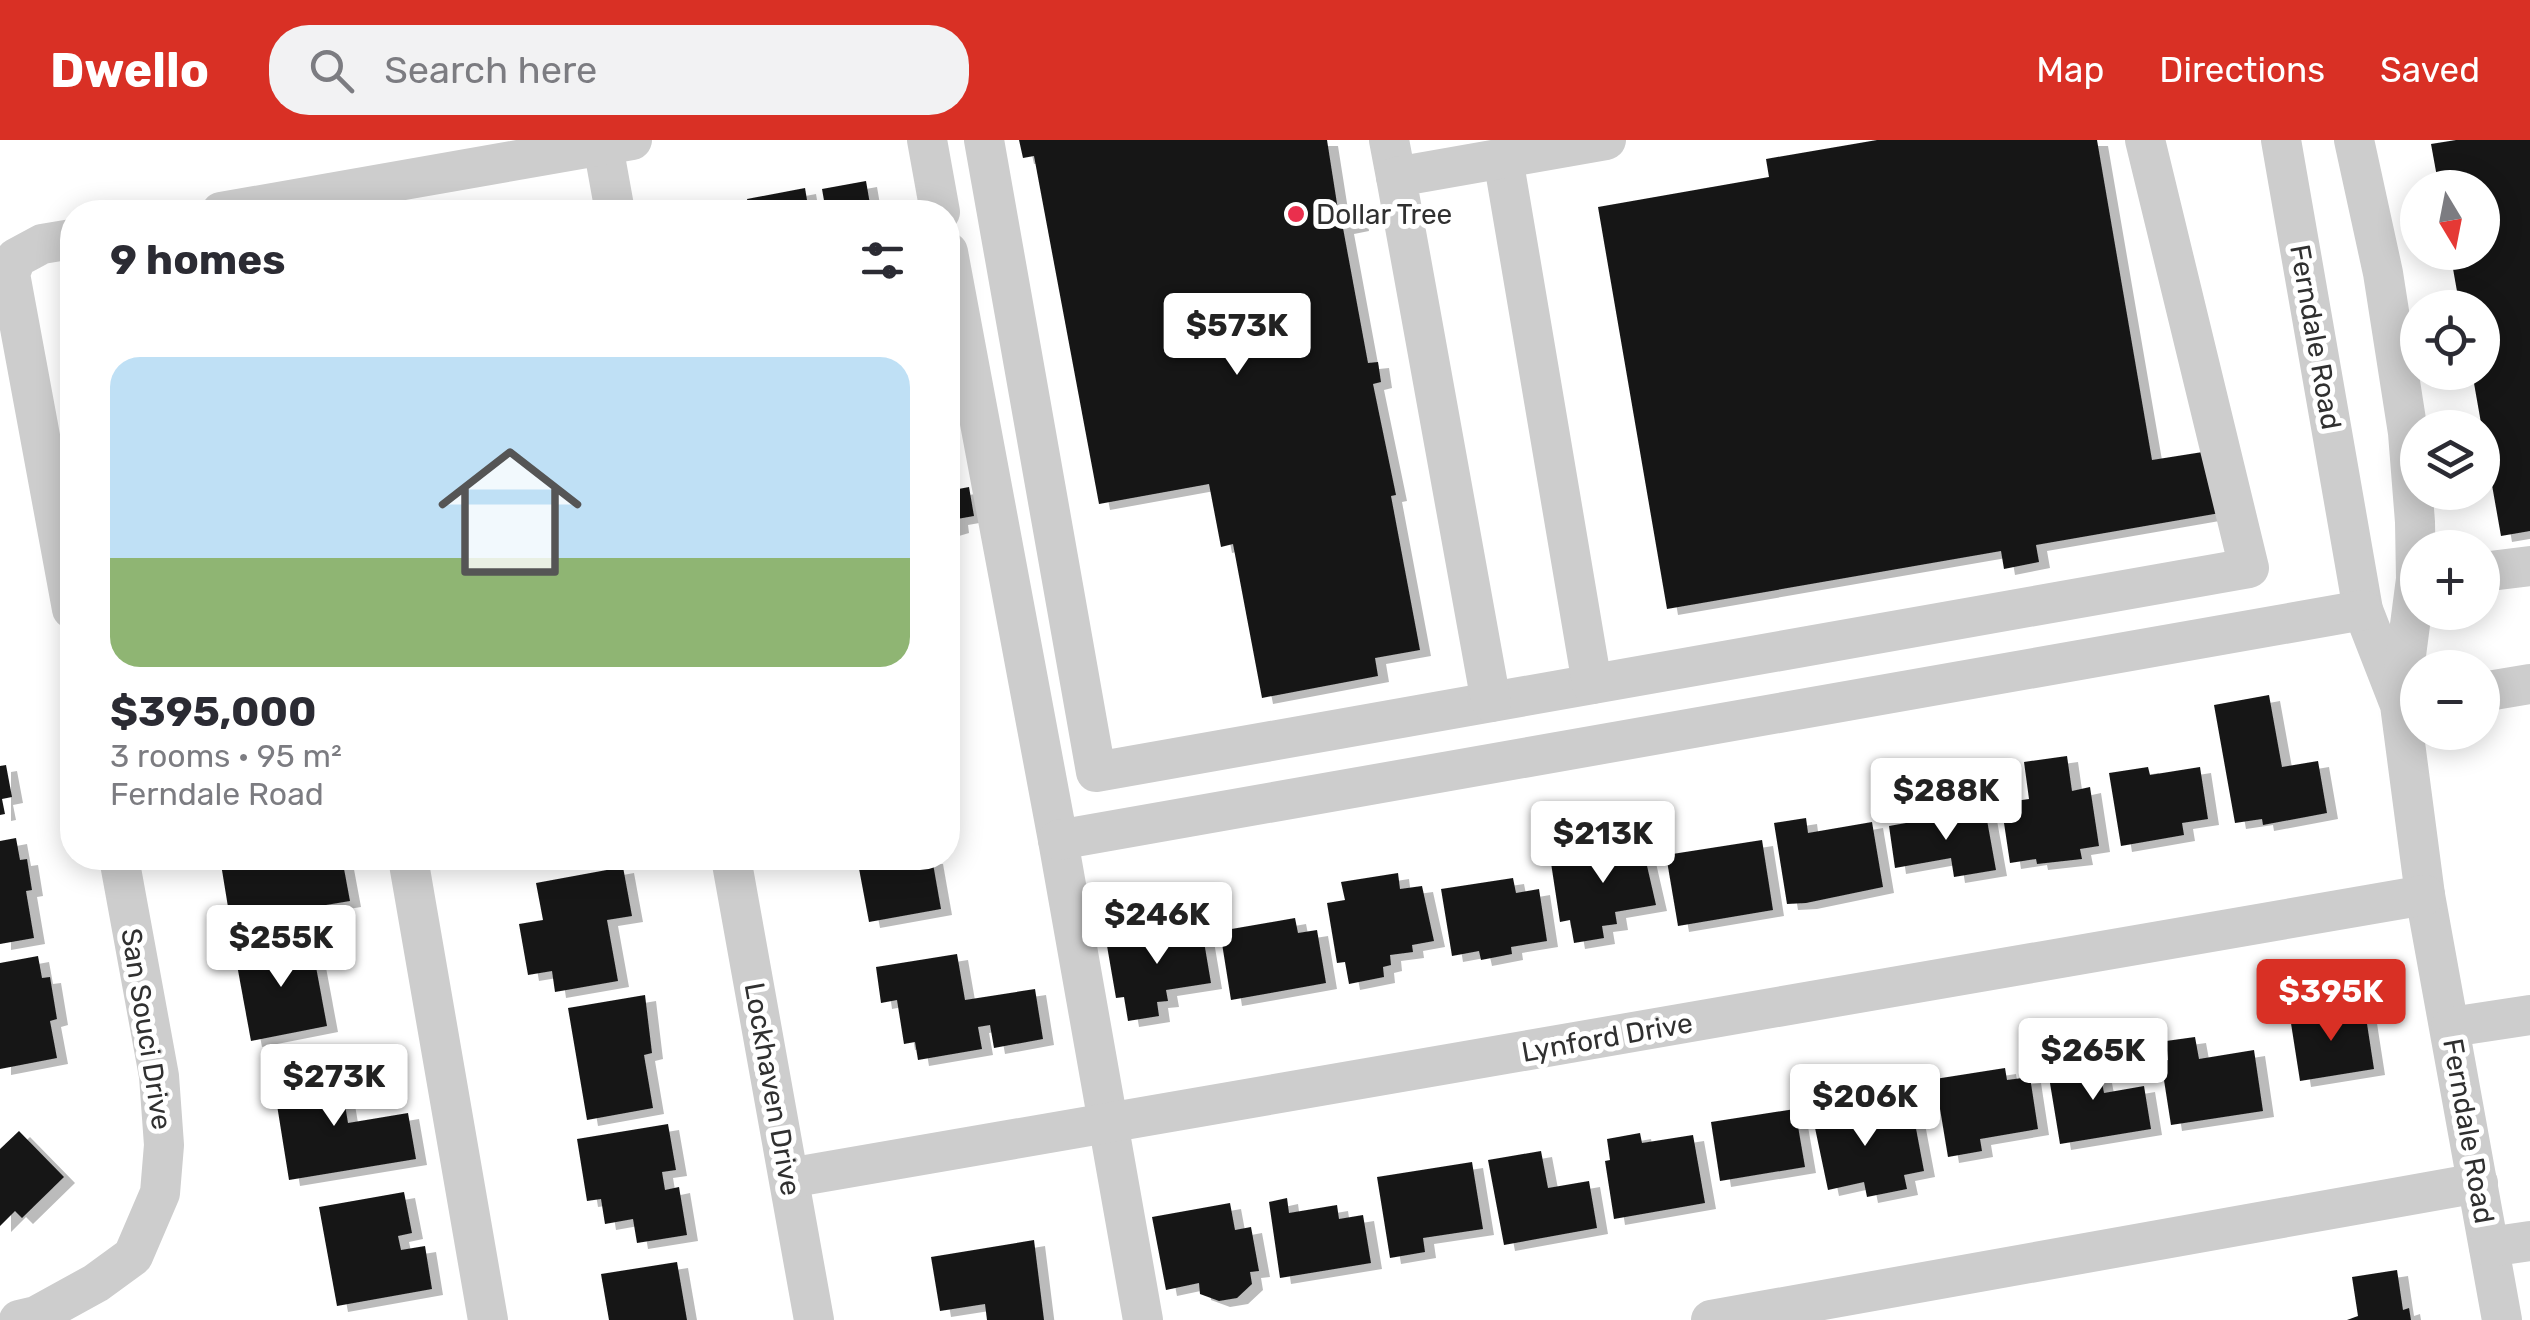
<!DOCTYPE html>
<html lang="en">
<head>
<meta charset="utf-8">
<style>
	body { margin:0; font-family:Rubik,sans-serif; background:#f2f2f3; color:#2b2b33; height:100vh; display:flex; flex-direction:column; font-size:38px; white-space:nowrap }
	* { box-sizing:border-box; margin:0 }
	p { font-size:32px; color:#7c7c81 }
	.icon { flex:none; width:55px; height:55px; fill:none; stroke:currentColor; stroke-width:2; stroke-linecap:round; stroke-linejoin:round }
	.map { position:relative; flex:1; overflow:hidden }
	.drawer { position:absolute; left:60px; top:60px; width:900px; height:670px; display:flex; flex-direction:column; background:#fff; border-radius:40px; box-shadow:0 5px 25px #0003 }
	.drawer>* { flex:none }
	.needle { width:65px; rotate:170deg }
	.buttons { position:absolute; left:2400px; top:30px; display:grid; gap:20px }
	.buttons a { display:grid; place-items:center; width:100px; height:100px; border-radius:50%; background:#fff; box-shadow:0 5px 25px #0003; font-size:50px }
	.price { position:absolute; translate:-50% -85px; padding:0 22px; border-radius:10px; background:#fff; color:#222; font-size:32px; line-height:65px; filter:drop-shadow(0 2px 5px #0008) }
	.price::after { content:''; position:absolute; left:50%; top:60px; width:30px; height:22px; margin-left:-15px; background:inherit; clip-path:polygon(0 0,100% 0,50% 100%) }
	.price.active { background:#d93025; color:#fff }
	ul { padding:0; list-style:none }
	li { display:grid; align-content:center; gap:20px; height:530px; padding:0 50px }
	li+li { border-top:2px solid #e1e1e2 }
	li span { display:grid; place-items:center; height:310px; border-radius:30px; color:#555 }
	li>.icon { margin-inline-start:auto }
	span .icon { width:180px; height:180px; fill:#fffc; stroke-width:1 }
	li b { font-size:42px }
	h2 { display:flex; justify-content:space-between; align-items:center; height:120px; padding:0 50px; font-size:42px }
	header { display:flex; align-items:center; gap:60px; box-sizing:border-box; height:140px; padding:0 50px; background:#d93025; color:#fff }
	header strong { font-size:48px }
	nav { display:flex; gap:55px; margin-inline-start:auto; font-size:35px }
	.search { width:700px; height:90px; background:#f2f2f3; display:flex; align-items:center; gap:25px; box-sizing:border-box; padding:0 35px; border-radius:40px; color:#7c7c81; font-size:38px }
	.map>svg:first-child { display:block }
</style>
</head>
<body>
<header>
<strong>Dwello</strong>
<div class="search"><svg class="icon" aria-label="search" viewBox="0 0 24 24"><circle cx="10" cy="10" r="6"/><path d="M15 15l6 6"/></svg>Search here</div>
<nav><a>Map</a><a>Directions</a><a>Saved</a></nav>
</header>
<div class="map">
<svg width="2530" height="1180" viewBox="0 0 2530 1180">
	<defs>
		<filter id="shadow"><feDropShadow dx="11" dy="6" stdDeviation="0" flood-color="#0004"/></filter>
	</defs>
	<rect width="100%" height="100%" fill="#fff"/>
	<g fill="#171717" filter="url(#shadow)">
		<path d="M 1019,0 L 1327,0 L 1338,70 L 1355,67 L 1358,85 L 1343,88 L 1368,223 L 1378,222 L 1381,242 L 1373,244 L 1396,355 L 1391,356 L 1420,510 L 1375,518 L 1378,536 L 1262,558 L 1233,404 L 1221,407 L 1209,344 L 1099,364 L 1034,16 L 1023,18 Z"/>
		<path d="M 1877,0 L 2097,0 L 2152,320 L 2209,311 L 2220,373 L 2036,405 L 2039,422 L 2004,429 L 2001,411 L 1667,469 L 1598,67 L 1769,37 L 1766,19 Z"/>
		<path d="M 2456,0 L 2530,0 L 2530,391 L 2501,396 L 2472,232 L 2482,232 L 2482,168 L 2460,168 L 2450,112 L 2482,112 L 2482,48 L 2439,48 L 2431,4 Z"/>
		<path d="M 866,41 L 871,70 L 880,69 L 880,72 L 826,72 L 822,49 Z"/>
		<path d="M 805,48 L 809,72 L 750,72 L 747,59 Z"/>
		<path d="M 969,347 L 974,376 L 957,379 L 958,387 L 948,390 L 948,351 Z"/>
		<path d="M 2269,555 L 2282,627 L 2318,621 L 2327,673 L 2263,685 L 2262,679 L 2235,683 L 2214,565 Z"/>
		<path d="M 2067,616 L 2072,651 L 2090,647 L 2099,706 L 2080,709 L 2082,719 L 2037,724 L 2036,719 L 2010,723 L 2001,663 L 2029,659 L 2024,622 Z"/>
		<path d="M 6,625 L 12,657 L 2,659 L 5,674 L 0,675 L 0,626 Z"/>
		<path d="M 2148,627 L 2150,635 L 2200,627 L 2208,679 L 2182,683 L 2184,695 L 2121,706 L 2109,633 Z"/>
		<path d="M 1985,669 L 1996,730 L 1954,737 L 1951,718 L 1895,728 L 1889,686 Z"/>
		<path d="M 1806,678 L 1808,693 L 1872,682 L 1883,747 L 1806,763 L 1787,764 L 1774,683 Z"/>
		<path d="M 1639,691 L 1656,765 L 1615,772 L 1617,784 L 1602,786 L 1604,798 L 1574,803 L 1570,780 L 1560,782 L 1551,723 L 1604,715 L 1602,697 Z"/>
		<path d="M 16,698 L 20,720 L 27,719 L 32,750 L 26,751 L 34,798 L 0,804 L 0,701 Z"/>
		<path d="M 1762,700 L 1773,770 L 1678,786 L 1666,715 Z"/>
		<path d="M 220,718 L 342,718 L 350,761 L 236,780 L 233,766 L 228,767 Z"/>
		<path d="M 857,718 L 932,718 L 941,769 L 869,782 Z"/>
		<path d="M 623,727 L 632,776 L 607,780 L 618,841 L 555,852 L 552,831 L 528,835 L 519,784 L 543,780 L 536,743 Z"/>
		<path d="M 1398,733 L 1400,749 L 1422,746 L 1434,801 L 1412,805 L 1413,812 L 1390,815 L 1391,825 L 1383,827 L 1384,837 L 1349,844 L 1345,822 L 1337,823 L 1327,763 L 1345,760 L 1341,742 Z"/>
		<path d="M 1513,738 L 1516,753 L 1539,749 L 1547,801 L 1511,807 L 1512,814 L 1481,820 L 1479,811 L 1452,816 L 1441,749 Z"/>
		<path d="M 1295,778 L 1298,793 L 1317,790 L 1326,843 L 1231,860 L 1220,791 Z"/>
		<path d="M 1201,784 L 1211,843 L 1166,850 L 1168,861 L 1157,862 L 1159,876 L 1128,881 L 1124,857 L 1116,858 L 1106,800 Z"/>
		<path d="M 311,800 L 327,886 L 251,901 L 235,814 Z"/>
		<path d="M 957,814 L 965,860 L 1035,849 L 1043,899 L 994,908 L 990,885 L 978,887 L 982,909 L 918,920 L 915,902 L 904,904 L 897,860 L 881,863 L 876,827 Z"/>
		<path d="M 38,816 L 42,838 L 50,837 L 57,879 L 50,881 L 57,918 L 0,929 L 0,823 Z"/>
		<path d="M 645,855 L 652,913 L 644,915 L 653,968 L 587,980 L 568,868 Z"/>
		<path d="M 2334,870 L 2335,876 L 2365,871 L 2374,929 L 2300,941 L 2290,877 Z"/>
		<path d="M 2195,897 L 2199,919 L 2254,910 L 2263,971 L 2171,985 L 2161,921 L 2168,920 L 2166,901 Z"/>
		<path d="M 2097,916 L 2104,953 L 2144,946 L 2151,989 L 2060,1004 L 2047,925 Z"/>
		<path d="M 2005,928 L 2007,940 L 2030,937 L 2038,989 L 1980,999 L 1982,1011 L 1948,1017 L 1935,939 Z"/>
		<path d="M 339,929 L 348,983 L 408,973 L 416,1019 L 289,1040 L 273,940 Z"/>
		<path d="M 1849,957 L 1854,982 L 1892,975 L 1893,982 L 1914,978 L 1924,1031 L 1904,1035 L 1907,1049 L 1867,1057 L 1864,1042 L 1828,1050 L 1810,964 Z"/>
		<path d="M 1795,969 L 1805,1027 L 1720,1041 L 1711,982 Z"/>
		<path d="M 668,984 L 676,1030 L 662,1032 L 665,1050 L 679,1047 L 687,1095 L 637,1103 L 633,1079 L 605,1084 L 601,1059 L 587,1061 L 577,999 Z"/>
		<path d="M 19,991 L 64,1037 L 22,1078 L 15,1071 L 0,1086 L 0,1009 Z"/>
		<path d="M 1640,993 L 1642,1003 L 1693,995 L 1705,1063 L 1614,1079 L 1605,1021 L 1610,1020 L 1607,999 Z"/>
		<path d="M 1541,1011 L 1548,1048 L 1589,1041 L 1597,1088 L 1504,1105 L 1488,1020 Z"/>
		<path d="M 1472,1022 L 1483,1089 L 1423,1098 L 1425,1112 L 1390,1118 L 1377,1037 Z"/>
		<path d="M 404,1052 L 412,1093 L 398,1096 L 401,1110 L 425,1106 L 432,1149 L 337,1166 L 319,1067 Z"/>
		<path d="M 1287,1058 L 1289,1073 L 1337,1065 L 1339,1079 L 1363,1075 L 1371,1123 L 1280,1138 L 1269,1062 Z"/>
		<path d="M 1230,1063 L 1235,1090 L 1251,1087 L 1259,1131 L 1250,1132 L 1252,1144 L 1237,1158 L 1219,1161 L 1200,1154 L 1199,1143 L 1166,1150 L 1152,1077 Z"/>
		<path d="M 1034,1100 L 1044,1180 L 987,1180 L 985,1164 L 940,1171 L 931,1117 Z"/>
		<path d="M 677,1122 L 687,1180 L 609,1180 L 601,1134 Z"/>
		<path d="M 2397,1130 L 2403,1170 L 2409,1168 L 2411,1180 L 2347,1180 L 2358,1176 L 2352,1137 Z"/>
	</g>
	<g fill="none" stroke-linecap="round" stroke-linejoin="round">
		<g stroke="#cdcdcd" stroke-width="40">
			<path d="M 602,0 L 615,72"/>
			<path d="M 927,0 L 940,72"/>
			<path d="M 984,0 L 1096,632 L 2249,428 L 2145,0"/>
			<path d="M 1389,0 L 1396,37"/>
			<path d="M 2281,0 L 2363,470 L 2400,565 L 2425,755 L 2502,1180"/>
			<path d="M 2354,0 L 2383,133 L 2408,293 L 2415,382 L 2416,439 L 2400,561"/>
			<path d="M 1503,18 L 1592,544"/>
			<path d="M 221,72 L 632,0"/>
			<path d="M 72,99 L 42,104 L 16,118 L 10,134 L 72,469"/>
			<path d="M 948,112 L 1058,700 L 1143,1180"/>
			<path d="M 2482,432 L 2530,426"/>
			<path d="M 2482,552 L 2530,544"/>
			<path d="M 1491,562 L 1396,37 L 1606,0"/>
			<path d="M 1058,700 L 2363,470"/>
			<path d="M 408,718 L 488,1180"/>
			<path d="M 731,718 L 814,1180"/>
			<path d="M 2451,887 L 2530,875"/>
			<path d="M 789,1038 L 2425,755"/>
			<path d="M 2489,1107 L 2530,1101"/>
			<path d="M 19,1180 L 36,1176 L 96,1143 L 133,1116 L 160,1053 L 164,1005 L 159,936 L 119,718"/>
			<path d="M 1711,1180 L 2478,1043"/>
		</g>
	</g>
	<circle fill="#ea2f4d" stroke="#fff" stroke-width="4" cx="1296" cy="74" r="10"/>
	<g text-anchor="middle" stroke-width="10" stroke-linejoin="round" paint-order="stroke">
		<g font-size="28" fill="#303030" stroke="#fff" text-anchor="start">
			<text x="1316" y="84">Dollar Tree</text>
		</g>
		<g font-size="28" fill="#303030" stroke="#fff">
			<text transform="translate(2316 197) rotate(80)" y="10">Ferndale Road</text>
			<text transform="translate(147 889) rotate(81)" y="10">San Souci Drive</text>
			<text transform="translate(1607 897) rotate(-10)" y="10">Lynford Drive</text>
			<text transform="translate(773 949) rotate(80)" y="10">Lockhaven Drive</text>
			<text transform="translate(2469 991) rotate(80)" y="10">Ferndale Road</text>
		</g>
	</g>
</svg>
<div class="buttons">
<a><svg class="needle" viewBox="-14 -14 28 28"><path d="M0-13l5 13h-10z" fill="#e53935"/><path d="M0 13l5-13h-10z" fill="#7c7c81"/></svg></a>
<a><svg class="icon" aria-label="locate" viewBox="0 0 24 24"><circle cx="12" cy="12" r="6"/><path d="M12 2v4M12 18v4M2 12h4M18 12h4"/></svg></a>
<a><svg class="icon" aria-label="layers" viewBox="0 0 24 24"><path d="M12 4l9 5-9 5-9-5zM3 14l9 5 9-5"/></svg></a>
<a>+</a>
<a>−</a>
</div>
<b class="price" style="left:1237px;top:238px">$573K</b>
<b class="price" style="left:1946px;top:703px">$288K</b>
<b class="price" style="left:1603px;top:746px">$213K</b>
<b class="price" style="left:1157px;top:827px">$246K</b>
<b class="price" style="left:281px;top:850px">$255K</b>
<b class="price active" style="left:2331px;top:904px">$395K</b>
<b class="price" style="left:2093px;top:963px">$265K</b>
<b class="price" style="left:334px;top:989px">$273K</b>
<b class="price" style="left:1865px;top:1009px">$206K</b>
<section class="drawer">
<h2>9 homes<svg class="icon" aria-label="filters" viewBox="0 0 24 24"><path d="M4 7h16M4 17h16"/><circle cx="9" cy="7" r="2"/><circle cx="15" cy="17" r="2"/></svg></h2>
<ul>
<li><span style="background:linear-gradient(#bfe0f5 65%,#8fb573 0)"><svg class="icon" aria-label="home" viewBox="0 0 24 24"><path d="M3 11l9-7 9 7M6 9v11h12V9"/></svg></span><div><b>$395,000</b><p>3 rooms · 95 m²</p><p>Ferndale Road</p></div></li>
</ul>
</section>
</div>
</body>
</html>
